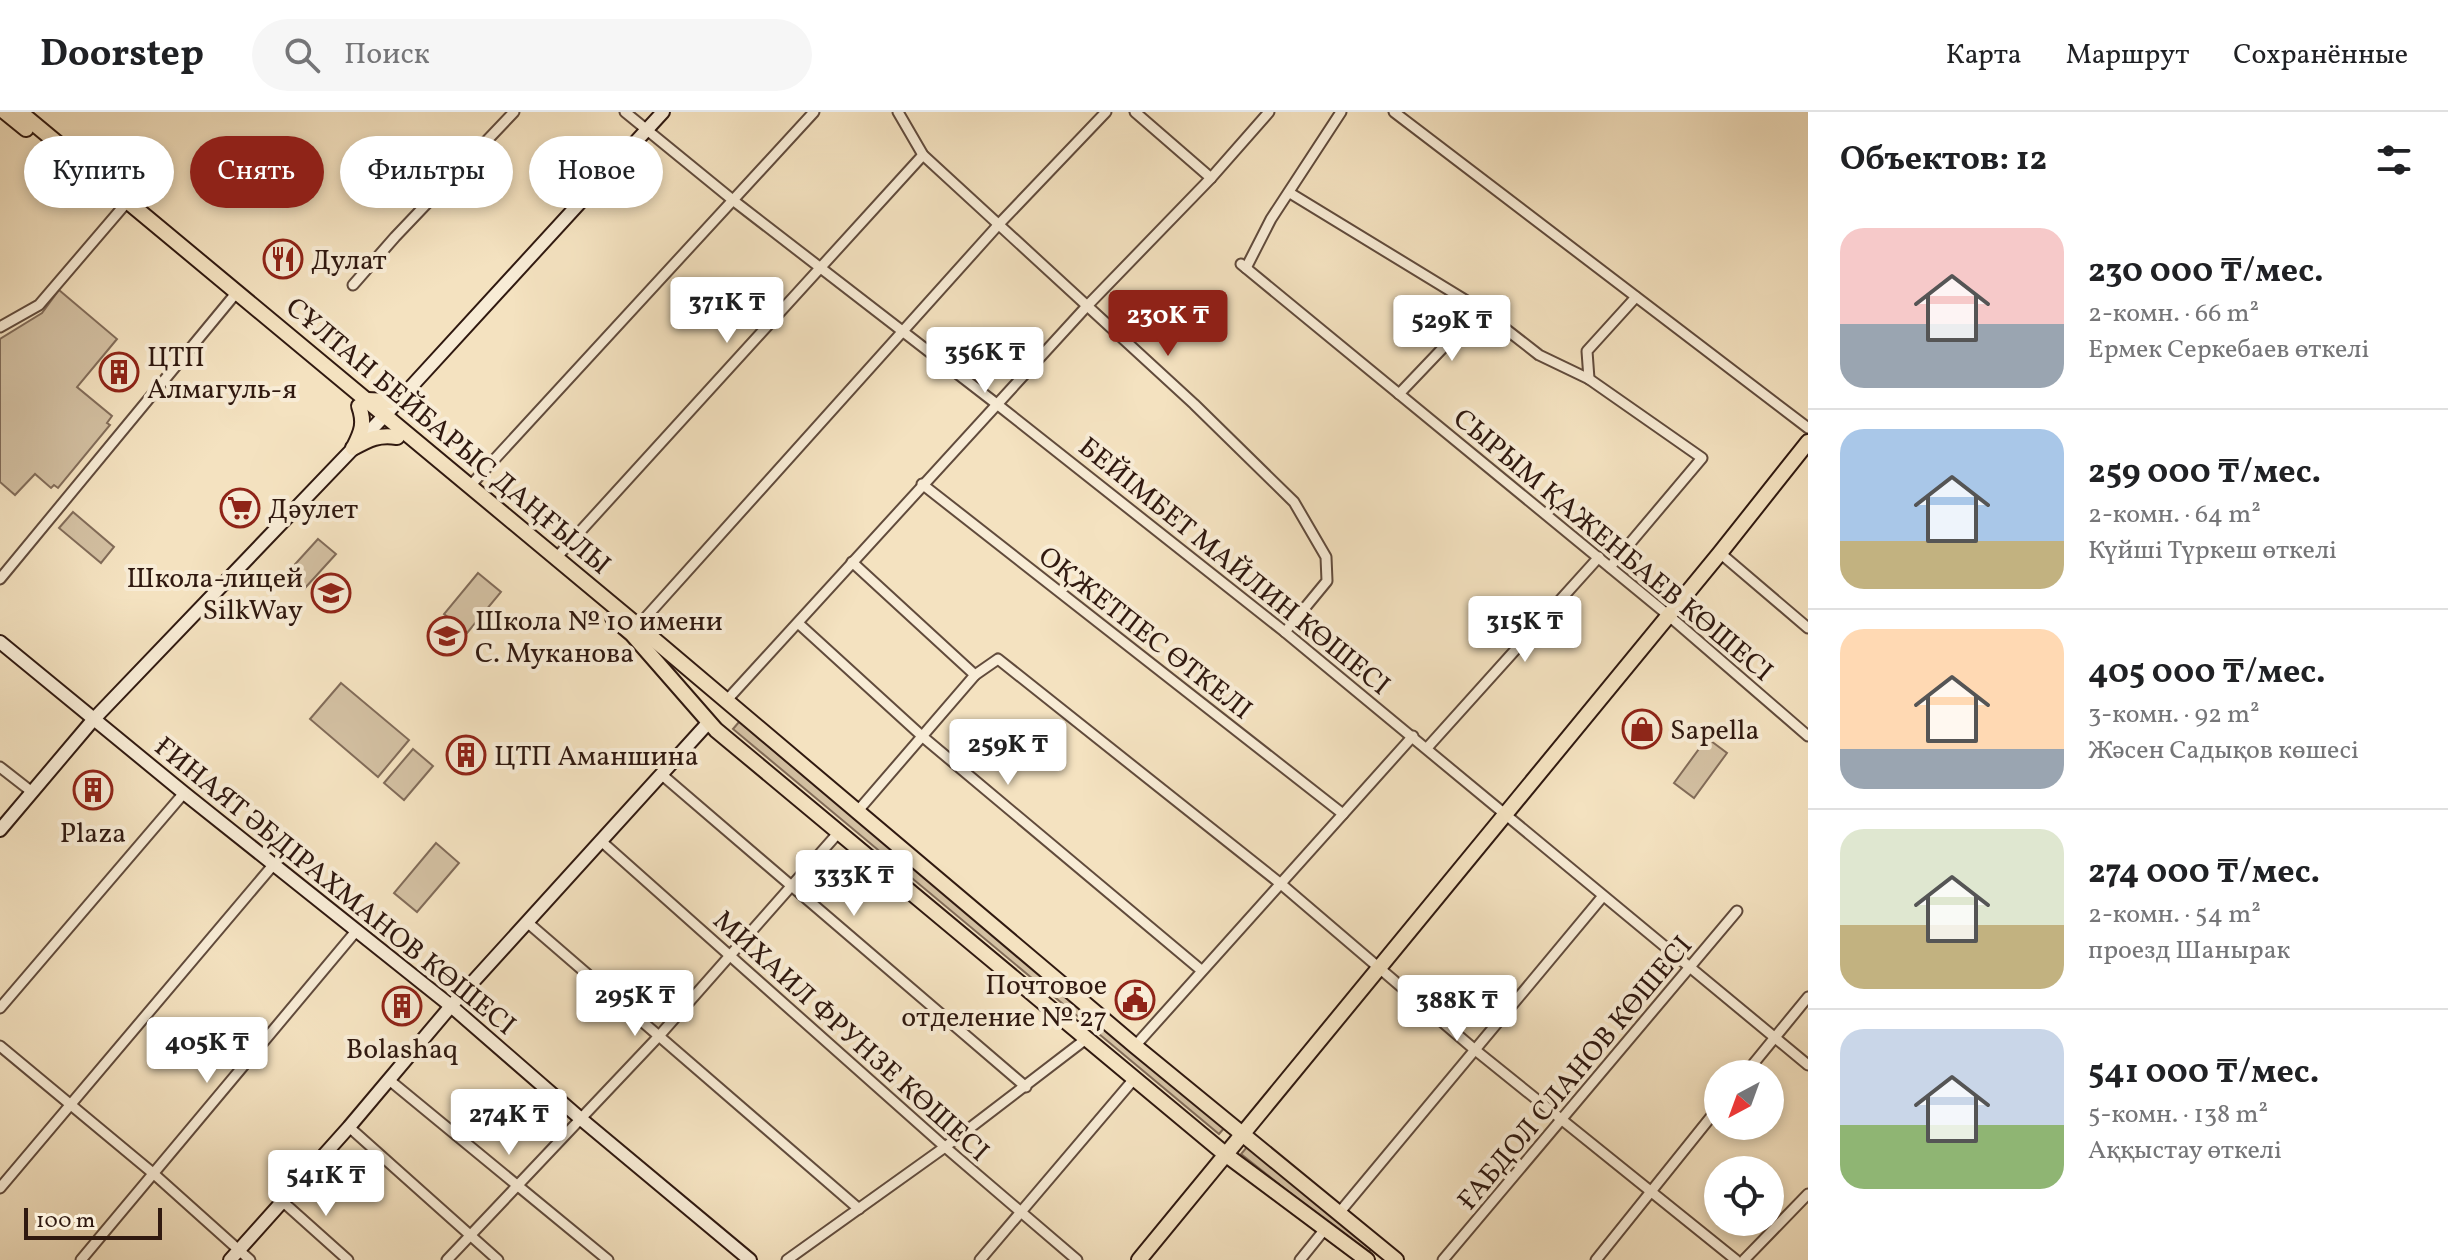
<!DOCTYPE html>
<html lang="ru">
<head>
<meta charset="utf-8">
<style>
	body { margin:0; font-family:Vollkorn,serif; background:#f6f6f6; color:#202124; height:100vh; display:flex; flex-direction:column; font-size:30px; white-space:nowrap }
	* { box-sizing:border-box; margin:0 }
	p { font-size:26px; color:#757577 }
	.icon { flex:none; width:44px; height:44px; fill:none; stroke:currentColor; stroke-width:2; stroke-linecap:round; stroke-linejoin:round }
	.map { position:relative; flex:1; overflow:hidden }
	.side { display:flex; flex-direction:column; background:#fff; width:640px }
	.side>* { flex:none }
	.guide { position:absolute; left:24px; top:24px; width:760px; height:72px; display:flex; gap:16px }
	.needle { width:52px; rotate:221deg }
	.tools { position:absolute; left:1704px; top:948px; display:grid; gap:16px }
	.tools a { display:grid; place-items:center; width:80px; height:80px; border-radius:50%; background:#fff; box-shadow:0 4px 12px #0003; font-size:40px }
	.scale { position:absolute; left:24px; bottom:20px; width:138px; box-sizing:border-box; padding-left:8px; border:4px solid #301910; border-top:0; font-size:22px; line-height:28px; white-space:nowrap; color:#301910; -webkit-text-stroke:6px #f8ecd6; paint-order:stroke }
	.price { position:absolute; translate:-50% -68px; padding:0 18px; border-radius:8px; background:#fff; color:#222; font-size:26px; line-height:52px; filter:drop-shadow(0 2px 4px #0008) }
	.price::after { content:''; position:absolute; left:50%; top:48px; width:24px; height:18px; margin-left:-12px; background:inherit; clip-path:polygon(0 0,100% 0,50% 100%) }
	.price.current { background:#8f2418; color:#fff }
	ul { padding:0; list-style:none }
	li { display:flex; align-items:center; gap:24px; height:200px; padding:0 32px }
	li+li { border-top:2px solid #e0e0e0 }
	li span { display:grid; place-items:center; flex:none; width:224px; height:160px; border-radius:24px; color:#555 }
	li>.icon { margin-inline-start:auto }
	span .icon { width:96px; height:96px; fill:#fffc; stroke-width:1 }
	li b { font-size:34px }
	h2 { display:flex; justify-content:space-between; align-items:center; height:96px; padding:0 32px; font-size:34px }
	.tag { padding:0 28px; border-radius:36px; background:#fff; box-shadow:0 4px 12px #0003; font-size:28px; line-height:72px }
	.tag.current { background:#8f2418; color:#fff }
	header { display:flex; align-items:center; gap:48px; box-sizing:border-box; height:112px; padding:0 40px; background:#fff; border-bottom:2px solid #e0e0e0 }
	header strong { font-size:38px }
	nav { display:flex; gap:44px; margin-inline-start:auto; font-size:28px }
	.search { width:560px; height:72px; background:#f6f6f6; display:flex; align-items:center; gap:20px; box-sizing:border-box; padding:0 28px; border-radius:44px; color:#757577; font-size:30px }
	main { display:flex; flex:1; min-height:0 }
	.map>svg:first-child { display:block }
</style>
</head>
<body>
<header>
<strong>Doorstep</strong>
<div class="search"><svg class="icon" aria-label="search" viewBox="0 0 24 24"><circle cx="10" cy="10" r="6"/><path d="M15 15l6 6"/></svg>Поиск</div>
<nav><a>Карта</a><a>Маршрут</a><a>Сохранённые</a></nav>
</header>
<main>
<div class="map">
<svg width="1808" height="1148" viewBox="0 0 1808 1148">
	<rect width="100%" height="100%" fill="#f4e2c0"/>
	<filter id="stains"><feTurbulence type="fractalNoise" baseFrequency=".0025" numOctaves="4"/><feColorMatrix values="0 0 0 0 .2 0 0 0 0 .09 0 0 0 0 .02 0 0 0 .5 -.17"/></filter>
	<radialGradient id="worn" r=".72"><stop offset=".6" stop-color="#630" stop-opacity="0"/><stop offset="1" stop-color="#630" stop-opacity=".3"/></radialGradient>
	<g fill="#d3c0a2" stroke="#826c59" stroke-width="2">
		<path d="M 59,178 L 117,227 L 77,275 L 112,304 L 107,311 L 110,313 L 58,376 L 54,373 L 51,376 L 35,362 L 15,383 L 0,370 L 0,227 L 42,201 Z"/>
		<path d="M 73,400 L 114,435 L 101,451 L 59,416 Z"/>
		<path d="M 318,427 L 336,442 L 305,476 L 288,460 Z"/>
		<path d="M 478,461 L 501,480 L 467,521 L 444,502 Z"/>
		<path d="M 341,571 L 409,628 L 378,665 L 310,607 Z"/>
		<path d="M 739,610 L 1225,1015 L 1219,1022 L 733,617 Z"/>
		<path d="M 1707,626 L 1727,641 L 1694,686 L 1674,671 Z"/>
		<path d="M 413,637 L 433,654 L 404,688 L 384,671 Z"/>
		<path d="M 436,731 L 459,751 L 417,800 L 394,781 Z"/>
		<path d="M 1247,1035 L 1373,1135 L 1367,1142 L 1241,1042 Z"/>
	</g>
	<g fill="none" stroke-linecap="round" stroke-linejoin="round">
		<g stroke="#614b3c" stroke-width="13">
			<g id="street">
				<path d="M 625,0 L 734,89 L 998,293 L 1285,520 L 1808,953"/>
				<path d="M 898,0 L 923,43 L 1194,292 L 1294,390 L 1326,445 L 1327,469 L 1285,520"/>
				<path d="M 1135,0 L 1211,66"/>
				<path d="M 1394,0 L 1808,316"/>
				<path d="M 1290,81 L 1480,197 L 1539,243 L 1589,267 L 1702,346 L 1610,455"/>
				<path d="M 1241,152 L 1668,503 L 1808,624"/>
				<path d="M 1246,156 L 1271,107 L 1341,0"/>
				<path d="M 353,173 L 395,125 L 514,0"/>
				<path d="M 0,215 L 39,193 L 128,89"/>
				<path d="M 1589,267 L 1587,239 L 1636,185"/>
				<path d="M 1399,282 L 1480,197"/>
				<path d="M 922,372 L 1343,702"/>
				<path d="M 470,374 L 814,0"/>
				<path d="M 1720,441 L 1808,516"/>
				<path d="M 556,446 L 923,43"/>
				<path d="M 852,450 L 975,563 L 998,547 L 1281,772 L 1474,937 L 1736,1148"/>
				<path d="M 0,467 L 237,180"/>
				<path d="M 798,511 L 923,625 L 1201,858"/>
				<path d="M 638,514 L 1000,111 L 1106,0"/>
				<path d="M 726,589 L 1087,194 L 1211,66 L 1269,0"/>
				<path d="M 1427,636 L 1599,445"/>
				<path d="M 0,655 L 32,680"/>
				<path d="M 661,662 L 1026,975"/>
				<path d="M 856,701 L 975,563"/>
				<path d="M 601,729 L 945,1035 L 1077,1148"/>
				<path d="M 527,810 L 859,1097"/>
				<path d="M 0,896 L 184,681"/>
				<path d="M 0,934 L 154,1062 L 250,1148"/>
				<path d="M 1135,934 L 1413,624"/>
				<path d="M 1745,962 L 1808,885"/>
				<path d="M 388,967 L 608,1148"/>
				<path d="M 349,1015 L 498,1148"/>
				<path d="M 0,1076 L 274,752"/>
				<path d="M 282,1089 L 348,1148"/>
				<path d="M 1339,1101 L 1603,784"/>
				<path d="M 81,1148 L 357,818"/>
				<path d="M 447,1148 L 659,924 L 839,720"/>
				<path d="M 787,1148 L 945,1035 L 1086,927"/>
				<path d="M 980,1148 L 1134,967"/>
				<path d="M 1300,1148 L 1325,1117"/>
				<path d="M 1443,1148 L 1737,799"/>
				<path d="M 1596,1148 L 1718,996"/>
				<path d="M 1744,1148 L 1808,1082"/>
			</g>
		</g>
		<g stroke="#301910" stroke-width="16">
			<g id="secondary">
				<path d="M 0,530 L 184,681 L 451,894 L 581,1007 L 750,1148"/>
				<path d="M 0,718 L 93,608 L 388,300 L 663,0"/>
				<path d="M 230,1148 L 349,1015 L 451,894 L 708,611"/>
			</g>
		</g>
		<g stroke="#301910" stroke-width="18">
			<g id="primary">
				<path d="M 5,0 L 26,17"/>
				<path d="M 20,0 L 638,514 L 1135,934 L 1396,1148"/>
				<path d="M 367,288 L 390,289 L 405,282"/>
				<path d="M 354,335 C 362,319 365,311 359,294"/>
				<path d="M 353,336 C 369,327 379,322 397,325"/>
				<path d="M 613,506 L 632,522 L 716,618 L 1225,1042 L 1367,1148"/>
				<path d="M 1139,1148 L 1720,441 L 1808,330"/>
			</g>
		</g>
		<use href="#street" stroke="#f8ecd6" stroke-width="9"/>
		<use href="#secondary" stroke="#f8ecd6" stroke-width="12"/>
		<use href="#primary" stroke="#f4e2c0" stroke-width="14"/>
	</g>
	<defs>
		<g id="restaurant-ring" transform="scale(2)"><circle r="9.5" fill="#f8ecd6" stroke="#8f2418" stroke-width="1.5"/><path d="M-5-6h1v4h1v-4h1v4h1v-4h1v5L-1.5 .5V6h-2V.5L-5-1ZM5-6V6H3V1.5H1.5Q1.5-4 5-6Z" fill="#8f2418"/></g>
		<g id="building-ring" transform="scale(2)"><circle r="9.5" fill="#f8ecd6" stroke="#8f2418" stroke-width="1.5"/><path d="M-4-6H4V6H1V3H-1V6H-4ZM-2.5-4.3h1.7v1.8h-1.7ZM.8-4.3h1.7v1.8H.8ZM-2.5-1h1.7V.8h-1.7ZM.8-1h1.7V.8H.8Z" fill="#8f2418"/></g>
		<g id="supermarket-ring" transform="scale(2)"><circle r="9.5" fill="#f8ecd6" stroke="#8f2418" stroke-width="1.5"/><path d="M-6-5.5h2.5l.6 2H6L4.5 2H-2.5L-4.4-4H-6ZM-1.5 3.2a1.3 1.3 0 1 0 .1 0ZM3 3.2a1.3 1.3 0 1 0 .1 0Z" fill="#8f2418"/></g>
		<g id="school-ring" transform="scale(2)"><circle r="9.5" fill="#f8ecd6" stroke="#8f2418" stroke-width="1.5"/><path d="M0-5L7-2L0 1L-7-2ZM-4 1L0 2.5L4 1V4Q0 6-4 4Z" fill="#8f2418"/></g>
		<g id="shop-ring" transform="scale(2)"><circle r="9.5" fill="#f8ecd6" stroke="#8f2418" stroke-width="1.5"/><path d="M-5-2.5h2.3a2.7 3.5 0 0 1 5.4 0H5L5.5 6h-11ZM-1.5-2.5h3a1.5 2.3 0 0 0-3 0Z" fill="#8f2418"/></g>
		<g id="civic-ring" transform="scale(2)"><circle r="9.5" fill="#f8ecd6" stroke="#8f2418" stroke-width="1.5"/><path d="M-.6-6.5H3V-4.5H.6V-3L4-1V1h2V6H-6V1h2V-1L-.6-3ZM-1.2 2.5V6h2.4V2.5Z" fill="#8f2418"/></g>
	</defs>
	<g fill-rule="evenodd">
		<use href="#restaurant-ring" x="283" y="147"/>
		<use href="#building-ring" x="119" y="260"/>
		<use href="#supermarket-ring" x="240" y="396"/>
		<use href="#school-ring" x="331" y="481"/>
		<use href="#school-ring" x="447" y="524"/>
		<use href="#shop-ring" x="1642" y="617"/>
		<use href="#building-ring" x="466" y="643"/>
		<use href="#building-ring" x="93" y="678"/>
		<use href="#civic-ring" x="1135" y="888"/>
		<use href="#building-ring" x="402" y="894"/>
	</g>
	<g text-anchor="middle" stroke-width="8" stroke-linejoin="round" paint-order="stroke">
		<g font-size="28" fill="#301910" stroke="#f8ecd6" text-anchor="start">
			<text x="311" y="157">Дулат</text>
			<text x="147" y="254">ЦТП<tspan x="147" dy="32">Алмагуль-я</tspan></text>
			<text x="268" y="406">Дәулет</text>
			<text x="303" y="475" text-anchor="end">Школа-лицей<tspan x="303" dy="32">SilkWay</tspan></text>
			<text x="475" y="518">Школа № 10 имени<tspan x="475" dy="32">С. Муканова</tspan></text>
			<text x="1670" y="627">Sapella</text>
			<text x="494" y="653">ЦТП Аманшина</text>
			<text x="93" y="730" text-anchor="middle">Plaza</text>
			<text x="1107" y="882" text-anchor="end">Почтовое<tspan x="1107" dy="32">отделение № 27</tspan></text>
			<text x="402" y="946" text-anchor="middle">Bolashaq</text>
		</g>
		<g font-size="28" fill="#301910" stroke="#f8ecd6">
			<text transform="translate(449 323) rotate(40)" y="10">СҰЛТАН БЕЙБАРЫС ДАҢҒЫЛЫ</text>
			<text transform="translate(1614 432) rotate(40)" y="10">СЫРЫМ ҚАЖЕНБАЕВ КӨШЕСІ</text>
			<text transform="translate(1235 453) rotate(39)" y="10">БЕЙІМБЕТ МАЙЛИН КӨШЕСІ</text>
			<text transform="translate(1146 520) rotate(38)" y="10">ОҚЖЕТПЕС ӨТКЕЛІ</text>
			<text transform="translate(336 773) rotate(39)" y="10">ҒИНАЯТ ӘБДІРАХМАНОВ КӨШЕСІ</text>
			<text transform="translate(852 923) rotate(42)" y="10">МИХАИЛ ФРУНЗЕ КӨШЕСІ</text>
			<text transform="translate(1574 960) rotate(-50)" y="10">ҒАБДОЛ СЛАНОВ КӨШЕСІ</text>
		</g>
	</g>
	<rect width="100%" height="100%" filter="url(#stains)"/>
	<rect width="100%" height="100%" fill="url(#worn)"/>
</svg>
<div class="tools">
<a><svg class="needle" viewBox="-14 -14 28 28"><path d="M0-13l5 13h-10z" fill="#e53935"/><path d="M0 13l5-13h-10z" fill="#757577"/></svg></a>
<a><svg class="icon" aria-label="locate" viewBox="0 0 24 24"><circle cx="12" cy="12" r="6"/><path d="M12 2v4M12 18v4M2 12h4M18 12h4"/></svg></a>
</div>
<div class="scale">100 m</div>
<b class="price" style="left:727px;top:233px">371K ₸</b>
<b class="price current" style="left:1168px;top:246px">230K ₸</b>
<b class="price" style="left:1452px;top:251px">529K ₸</b>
<b class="price" style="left:985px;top:283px">356K ₸</b>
<b class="price" style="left:1525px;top:552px">315K ₸</b>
<b class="price" style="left:1008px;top:675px">259K ₸</b>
<b class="price" style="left:854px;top:806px">333K ₸</b>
<b class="price" style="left:635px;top:926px">295K ₸</b>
<b class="price" style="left:1457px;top:931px">388K ₸</b>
<b class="price" style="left:207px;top:973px">405K ₸</b>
<b class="price" style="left:509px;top:1045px">274K ₸</b>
<b class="price" style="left:326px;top:1106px">541K ₸</b>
<div class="guide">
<a class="tag">Купить</a>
<a class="tag current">Снять</a>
<a class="tag">Фильтры</a>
<a class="tag">Новое</a>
</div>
</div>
<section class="side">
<h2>Объектов: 12<svg class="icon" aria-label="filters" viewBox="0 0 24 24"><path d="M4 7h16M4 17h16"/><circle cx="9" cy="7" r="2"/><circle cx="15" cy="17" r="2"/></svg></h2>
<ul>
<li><span style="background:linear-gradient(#f6c9c9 60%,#9aa5b1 0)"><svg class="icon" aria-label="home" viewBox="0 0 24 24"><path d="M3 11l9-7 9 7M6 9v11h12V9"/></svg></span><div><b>230 000 ₸/мес.</b><p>2-комн. · 66 m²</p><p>Ермек Серкебаев өткелі</p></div></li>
<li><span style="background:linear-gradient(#a9c7e8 70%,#c2b280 0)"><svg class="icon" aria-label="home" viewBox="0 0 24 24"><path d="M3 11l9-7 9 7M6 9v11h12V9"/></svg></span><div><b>259 000 ₸/мес.</b><p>2-комн. · 64 m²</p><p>Күйші Түркеш өткелі</p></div></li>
<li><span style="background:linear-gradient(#ffd9b3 75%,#9aa5b1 0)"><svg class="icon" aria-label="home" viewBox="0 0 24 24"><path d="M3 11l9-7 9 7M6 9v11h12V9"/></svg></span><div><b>405 000 ₸/мес.</b><p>3-комн. · 92 m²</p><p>Жәсен Садықов көшесі</p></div></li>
<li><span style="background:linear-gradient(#dfe7d0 60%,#c2b280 0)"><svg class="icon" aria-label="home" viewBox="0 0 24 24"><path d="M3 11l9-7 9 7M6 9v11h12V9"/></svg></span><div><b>274 000 ₸/мес.</b><p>2-комн. · 54 m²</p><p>проезд Шанырак</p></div></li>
<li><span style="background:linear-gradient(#c9d6e8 60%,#8fb573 0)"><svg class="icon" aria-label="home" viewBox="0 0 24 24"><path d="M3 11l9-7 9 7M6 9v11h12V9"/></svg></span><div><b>541 000 ₸/мес.</b><p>5-комн. · 138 m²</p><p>Аққыстау өткелі</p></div></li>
</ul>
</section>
</main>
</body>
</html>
